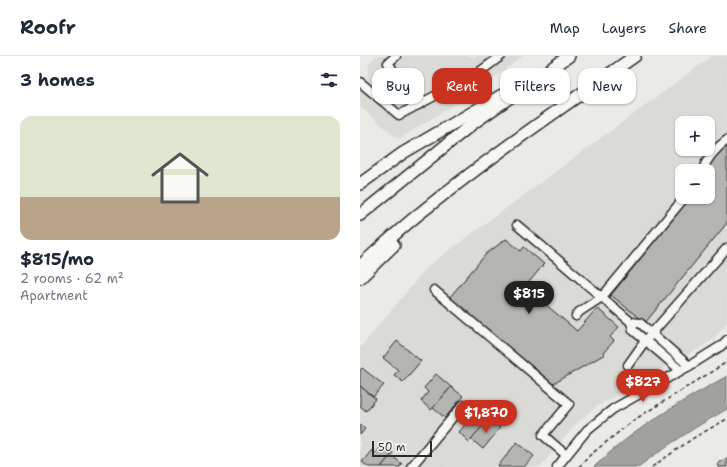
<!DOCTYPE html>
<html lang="en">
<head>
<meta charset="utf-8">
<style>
	body { margin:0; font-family:"Shantell Sans",sans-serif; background:#f6f6f7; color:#1f2937; height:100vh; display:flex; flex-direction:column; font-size:15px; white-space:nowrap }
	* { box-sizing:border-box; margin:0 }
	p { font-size:13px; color:#747a83 }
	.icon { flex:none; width:22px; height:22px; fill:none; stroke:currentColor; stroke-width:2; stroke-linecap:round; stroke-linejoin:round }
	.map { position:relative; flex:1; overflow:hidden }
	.sheet { display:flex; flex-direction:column; background:#fff; width:360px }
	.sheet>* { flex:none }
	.hud { position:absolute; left:12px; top:12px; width:295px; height:36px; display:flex; gap:8px }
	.tools { position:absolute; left:315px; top:60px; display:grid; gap:8px }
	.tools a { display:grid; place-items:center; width:40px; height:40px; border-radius:8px; background:#fff; box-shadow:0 1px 3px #0004; font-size:20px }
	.scale { position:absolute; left:12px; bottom:10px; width:60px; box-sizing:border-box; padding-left:4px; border:2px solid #2b2b2b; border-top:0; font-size:11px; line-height:14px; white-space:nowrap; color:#2b2b2b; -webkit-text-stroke:3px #f6f6f2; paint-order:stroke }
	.price { position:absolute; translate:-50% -34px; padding:0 9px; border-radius:14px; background:#c8321e; color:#fff; font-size:13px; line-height:26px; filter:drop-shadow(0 1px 2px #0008) }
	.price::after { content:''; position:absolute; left:50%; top:24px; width:12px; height:9px; margin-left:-6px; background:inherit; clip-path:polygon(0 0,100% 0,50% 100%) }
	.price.on { background:#222; color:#fff }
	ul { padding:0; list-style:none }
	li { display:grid; align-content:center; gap:8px; height:212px; padding:0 20px }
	li span { display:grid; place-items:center; height:124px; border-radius:12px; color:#555 }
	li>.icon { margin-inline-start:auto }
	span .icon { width:72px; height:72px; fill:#fffc; stroke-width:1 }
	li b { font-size:17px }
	h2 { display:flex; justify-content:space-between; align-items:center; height:48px; padding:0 20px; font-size:17px }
	.tag { padding:0 14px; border-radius:12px; background:#fff; box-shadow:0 1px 3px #0004; font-size:14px; line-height:36px }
	.tag.on { background:#c8321e; color:#fff }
	header { display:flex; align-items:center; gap:24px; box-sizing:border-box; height:56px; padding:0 20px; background:#fff; border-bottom:1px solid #e0e1e3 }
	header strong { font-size:19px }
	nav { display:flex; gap:22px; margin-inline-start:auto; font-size:14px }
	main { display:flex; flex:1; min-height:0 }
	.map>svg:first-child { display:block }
</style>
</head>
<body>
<header>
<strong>Roofr</strong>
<nav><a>Map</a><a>Layers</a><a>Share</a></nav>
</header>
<main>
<section class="sheet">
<h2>3 homes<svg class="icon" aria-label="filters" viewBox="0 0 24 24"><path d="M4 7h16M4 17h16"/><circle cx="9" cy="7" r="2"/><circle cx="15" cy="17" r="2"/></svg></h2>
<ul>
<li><span style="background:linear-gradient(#dfe7d0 65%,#b9a48a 0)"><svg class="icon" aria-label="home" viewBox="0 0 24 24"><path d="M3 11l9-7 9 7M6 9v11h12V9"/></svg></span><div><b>$815/mo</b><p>2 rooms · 62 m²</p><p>Apartment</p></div></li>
</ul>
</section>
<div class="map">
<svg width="367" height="411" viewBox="0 0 367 411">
	<rect width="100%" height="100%" fill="#eaeae6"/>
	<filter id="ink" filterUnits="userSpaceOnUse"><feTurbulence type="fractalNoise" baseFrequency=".025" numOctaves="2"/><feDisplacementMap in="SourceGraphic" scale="8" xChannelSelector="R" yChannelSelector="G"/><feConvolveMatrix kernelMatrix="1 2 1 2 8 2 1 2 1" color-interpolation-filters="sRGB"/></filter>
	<g filter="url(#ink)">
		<g fill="#dadad6" fill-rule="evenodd">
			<path d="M 16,0 L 163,0 L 116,35 L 39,83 L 0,51 L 0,31 L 8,20 L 9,8 Z"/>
			<path d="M 352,0 L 367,0 L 367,266 L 355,281 L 345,289 L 237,350 L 216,368 L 180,411 L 0,411 L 0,292 L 68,210 ZM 322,67 L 348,67 L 348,93 L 322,93 ZM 322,115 L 348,115 L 348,141 L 322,141 Z"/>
		</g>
		<path fill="#a1a19e" stroke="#727270" d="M 367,320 L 367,353 L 338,370 L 304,392 L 278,411 L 234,411 C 273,373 320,346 367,320 Z"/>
		<g fill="#b4b4b1" stroke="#2b2b2b">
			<path d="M 366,88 L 367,89 L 367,167 L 285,267 L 251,239 L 331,141 L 348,141 L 348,115 L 342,115 Z"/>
			<path d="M 146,183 L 161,195 L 164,191 L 184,208 L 165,231 L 217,275 L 237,252 L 259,271 L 250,281 L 254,285 L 243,297 L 245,298 L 193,328 L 89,242 L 126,198 Z"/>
			<path d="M 37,285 L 61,305 L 43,326 L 34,319 L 38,314 L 23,302 Z"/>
			<path d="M 2,312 L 24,329 L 13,341 L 0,330 L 0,314 Z"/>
			<path d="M 76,318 L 91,331 L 71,354 L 61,345 L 68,336 L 64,332 Z"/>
			<path d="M 0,330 L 16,343 L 6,355 L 0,350 Z"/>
			<path d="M 91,331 L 103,340 L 85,362 L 73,352 Z"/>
			<path d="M 118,354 L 129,363 L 109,386 L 99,376 Z"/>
			<path d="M 129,363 L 140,372 L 123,393 L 111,383 Z"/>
			<path d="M 0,369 L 5,373 L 0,379 Z"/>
			<path d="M 157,386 L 174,400 L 164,411 L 140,411 L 138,410 Z"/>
			<path d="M 22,388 L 33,397 L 21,411 L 9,411 L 2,406 L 12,394 L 15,397 Z"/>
			<path d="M 31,399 L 42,408 L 40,411 L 21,411 Z"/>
			<path d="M 367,402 L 367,411 L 359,411 L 358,407 Z"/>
		</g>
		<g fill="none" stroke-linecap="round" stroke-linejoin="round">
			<g stroke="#2b2b2b" stroke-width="11">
				<g id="minor">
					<path d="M 36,0 L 28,7 L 58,49"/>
					<path d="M 0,26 L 39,59 L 118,17 L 141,0"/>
					<path d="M 342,115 C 347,102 356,92 367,84"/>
					<path d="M 157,169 L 271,266 L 280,267 L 329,310"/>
					<path d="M 74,234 L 209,348 L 183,379 L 206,399"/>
					<path d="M 216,260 L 219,256 L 242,241 L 325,141"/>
					<path d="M 271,266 L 273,274 L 320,314"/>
					<path d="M 268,309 L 285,285 L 367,192"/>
					<path d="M 51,411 L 103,349"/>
					<path d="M 197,411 L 227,374 L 253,353 L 329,310 L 361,290 L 367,284"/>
				</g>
			</g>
			<g stroke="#2b2b2b" stroke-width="14">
				<g id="highway">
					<path d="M 0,128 L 43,97 L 142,39"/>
					<path d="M 0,159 L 112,68 L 209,0"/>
					<path d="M 0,210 C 21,191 42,171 64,154 C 132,99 204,50 275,0"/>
					<path d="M 0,222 L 34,189"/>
				</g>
			</g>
			<g stroke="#2b2b2b" stroke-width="1.5" stroke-dasharray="4 3" stroke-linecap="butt">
				<path d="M 219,411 L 230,399 L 274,364 L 367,306"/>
				<path d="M 292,411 L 335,381 L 367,363"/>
			</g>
			<use href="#minor" stroke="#f6f6f2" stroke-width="8"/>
			<use href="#highway" stroke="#f6f6f2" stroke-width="11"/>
		</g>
	</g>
</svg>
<div class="tools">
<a>+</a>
<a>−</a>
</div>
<div class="scale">50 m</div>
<b class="price on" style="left:169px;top:259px">$815</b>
<b class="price" style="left:283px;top:347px">$827</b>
<b class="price" style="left:126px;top:378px">$1,870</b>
<div class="hud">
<a class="tag">Buy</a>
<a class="tag on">Rent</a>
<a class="tag">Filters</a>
<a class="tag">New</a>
</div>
</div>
</main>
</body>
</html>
